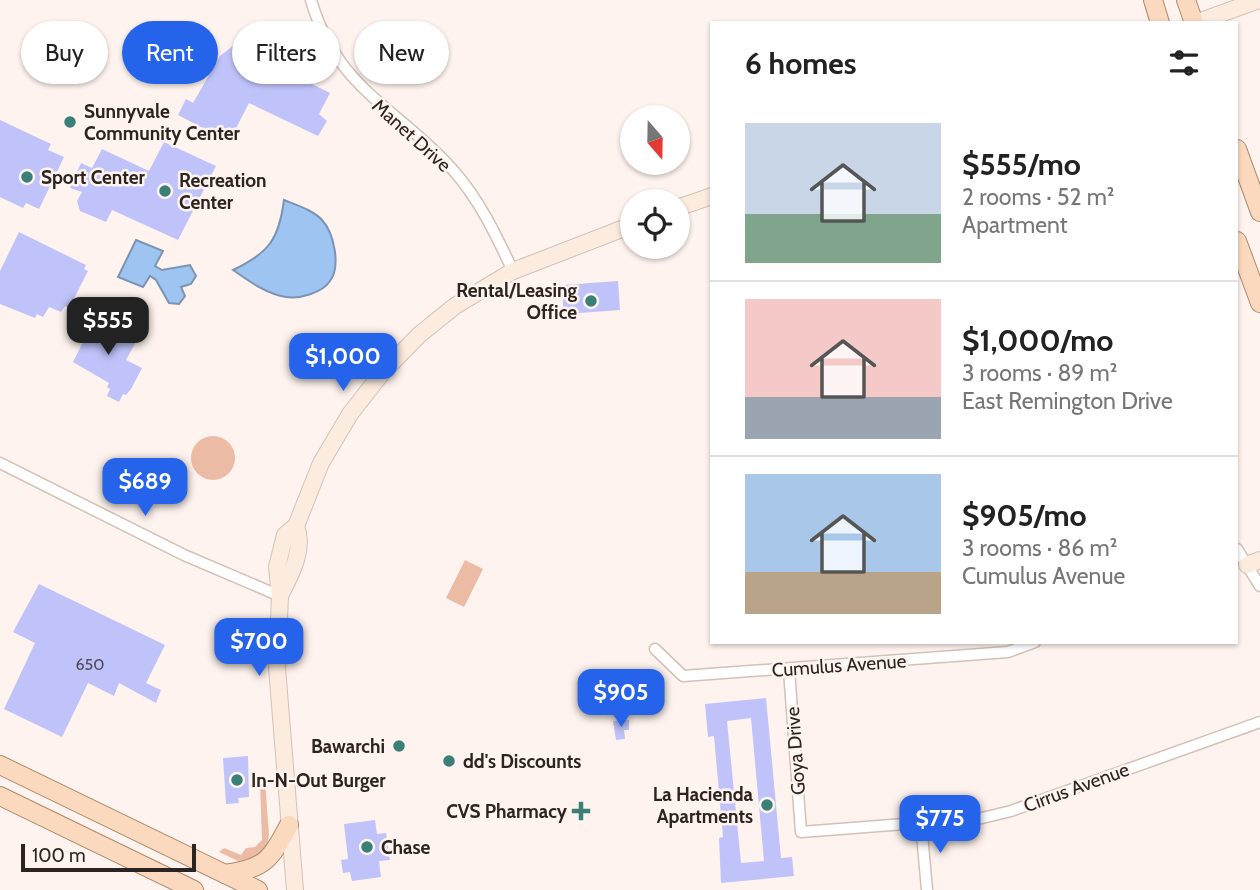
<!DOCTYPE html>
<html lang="en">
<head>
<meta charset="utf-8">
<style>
	body { margin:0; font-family:Cabin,sans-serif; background:#f2f2f2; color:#222; height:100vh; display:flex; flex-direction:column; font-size:26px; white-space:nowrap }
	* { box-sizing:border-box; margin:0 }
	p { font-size:23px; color:#767676 }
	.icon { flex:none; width:38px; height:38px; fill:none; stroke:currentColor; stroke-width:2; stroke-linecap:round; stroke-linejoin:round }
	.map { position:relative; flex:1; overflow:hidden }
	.drawer { position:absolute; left:710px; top:21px; width:528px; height:623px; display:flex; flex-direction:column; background:#fff; border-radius:0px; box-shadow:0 2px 5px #0004 }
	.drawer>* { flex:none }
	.guide { position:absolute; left:21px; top:21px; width:584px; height:63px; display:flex; gap:14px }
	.needle { width:46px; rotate:160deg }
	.controls { position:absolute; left:620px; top:105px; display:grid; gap:14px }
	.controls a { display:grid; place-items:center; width:70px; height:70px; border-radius:50%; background:#fff; box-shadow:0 2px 5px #0004; font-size:35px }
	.scale { position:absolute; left:21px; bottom:18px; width:175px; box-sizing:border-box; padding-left:7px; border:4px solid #2b2421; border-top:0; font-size:19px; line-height:24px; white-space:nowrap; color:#2b2421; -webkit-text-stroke:5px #fef3ee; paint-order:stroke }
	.price { position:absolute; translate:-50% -60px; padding:0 16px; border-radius:14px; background:#2563eb; color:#fff; font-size:23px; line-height:46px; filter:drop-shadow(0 2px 4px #0008) }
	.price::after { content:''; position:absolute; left:50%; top:42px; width:21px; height:16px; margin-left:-10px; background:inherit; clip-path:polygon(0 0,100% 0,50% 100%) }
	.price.selected { background:#222; color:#fff }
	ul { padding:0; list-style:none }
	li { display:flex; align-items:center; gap:21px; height:175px; padding:0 35px }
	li+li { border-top:2px solid #e0e0e0 }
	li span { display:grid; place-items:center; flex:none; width:196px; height:140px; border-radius:0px; color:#555 }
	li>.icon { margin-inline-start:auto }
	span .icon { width:84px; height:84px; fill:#fffc; stroke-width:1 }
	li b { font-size:30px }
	h2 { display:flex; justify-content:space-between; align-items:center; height:84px; padding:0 35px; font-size:30px }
	.pill { padding:0 24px; border-radius:32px; background:#fff; box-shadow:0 2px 5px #0004; font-size:24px; line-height:63px }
	.pill.selected { background:#2563eb; color:#fff }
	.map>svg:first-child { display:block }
</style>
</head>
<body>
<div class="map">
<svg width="1260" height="890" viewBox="0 0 1260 890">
	<rect width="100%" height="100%" fill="#fef3ee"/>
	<g fill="#ebbba5">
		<circle cx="213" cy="458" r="22"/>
		<path d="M 465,560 L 483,569 L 464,607 L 446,598 Z"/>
		<path d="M 265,781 L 269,835 L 267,846 L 258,857 L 238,861 L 219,852 L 224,848 L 241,855 L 246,848 L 255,847 L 262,840 L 260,782 Z"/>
	</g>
	<g fill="#9ec4f1" stroke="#7c94b3" stroke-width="2">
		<path d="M 284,200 C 296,205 313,210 322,220 C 334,233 341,266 330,281 C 322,293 300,299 286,297 C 266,294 249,281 233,270 C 269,253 279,239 284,200 Z"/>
		<path d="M 136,240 L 163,251 L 155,266 L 162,270 L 190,265 L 196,276 L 191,284 L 181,287 L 185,296 L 179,304 L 169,303 L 156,280 L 150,276 L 143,287 L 118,277 Z"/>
	</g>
	<g fill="#bfc3f9" fill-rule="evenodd">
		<path d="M 249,33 L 275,45 L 266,61 L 330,93 L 319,114 L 327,121 L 318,136 L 249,103 L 229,142 L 178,115 L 186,99 L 193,103 L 220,56 Z"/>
		<path d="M 0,120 L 51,144 L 48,150 L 64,157 L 39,209 L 26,203 L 23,208 L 0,197 Z"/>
		<path d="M 164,142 L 216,166 L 178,240 L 112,210 L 106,222 L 80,211 L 77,201 L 82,192 L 70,188 L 81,163 L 92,168 L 102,149 L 149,171 Z"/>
		<path d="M 19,232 L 86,265 L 84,269 L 88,271 L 69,308 L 65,306 L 61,312 L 49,307 L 43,317 L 37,314 L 35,318 L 0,304 L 0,271 Z"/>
		<path d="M 618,281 L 620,310 L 566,314 L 565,308 L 563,308 L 563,285 Z"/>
		<path d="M 91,317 L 137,340 L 126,360 L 142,368 L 131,389 L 126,395 L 123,394 L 119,402 L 107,396 L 110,389 L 107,387 L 109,383 L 73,362 L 83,342 L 79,340 Z"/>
		<path d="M 39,584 L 165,645 L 146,683 L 161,690 L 156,703 L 119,683 L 114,696 L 88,683 L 62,737 L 4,709 L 35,643 L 13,632 Z"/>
		<path d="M 766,698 L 781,858 L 792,857 L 794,876 L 721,883 L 719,838 L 723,837 L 714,736 L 708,737 L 705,704 ZM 751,718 L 764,861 L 741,863 L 727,721 Z"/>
		<path d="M 629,720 L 629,730 L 624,730 L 625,739 L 616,740 L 613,721 Z"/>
		<path d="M 248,756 L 249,797 L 238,798 L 239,803 L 226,804 L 223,758 Z"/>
		<path d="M 375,820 L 377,834 L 386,833 L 390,860 L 379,861 L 381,877 L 352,881 L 350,872 L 343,873 L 341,860 L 348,859 L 344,824 Z"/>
	</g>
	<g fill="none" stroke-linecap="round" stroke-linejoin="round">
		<g stroke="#d3c1b8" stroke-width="13">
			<g id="street">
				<path d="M 311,0 C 337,90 397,107 453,170 C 479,199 496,235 513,271"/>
				<path d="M 0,463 L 184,555 L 280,596"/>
				<path d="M 1237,549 L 1260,586"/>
				<path d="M 655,649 L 683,676 L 1008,652 L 1035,642"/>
				<path d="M 789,670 L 801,832 L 982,818 L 1011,811 L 1260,722"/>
				<path d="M 921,823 L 927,890"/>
			</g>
		</g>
		<g stroke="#d3c1b8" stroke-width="18">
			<g id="secondary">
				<path d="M 1195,23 L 1259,0"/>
				<path d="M 677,208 L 712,196"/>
				<path d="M 1247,565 L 1260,560"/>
				<path d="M 280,596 C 291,574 305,550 296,526"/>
				<path d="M 295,890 L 277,668 L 280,596 L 277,567 L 285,535 L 296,526 L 321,463 L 350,414 L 382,373 L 419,335 L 455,306 L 513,271 L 632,225"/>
			</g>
		</g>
		<g stroke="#af896c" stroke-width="20">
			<g id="primary">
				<path d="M 1153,0 L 1160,23"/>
				<path d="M 1186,0 L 1194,23"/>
				<path d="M 1237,149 L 1260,212"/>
				<path d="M 1237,241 L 1260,303"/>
				<path d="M 0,765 L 258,890"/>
				<path d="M 0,796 L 194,890"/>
				<path d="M 225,874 C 266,868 270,860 289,825"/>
			</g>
		</g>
		<use href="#street" stroke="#fff" stroke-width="10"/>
		<use href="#secondary" stroke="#fcecdf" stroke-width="16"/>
		<use href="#primary" stroke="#fad9bf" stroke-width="18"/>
	</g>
	<g fill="#3a8079" stroke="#fef3ee" stroke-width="2.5">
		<circle cx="70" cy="122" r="7"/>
		<circle cx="27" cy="177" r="7"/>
		<circle cx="165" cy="191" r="7"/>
		<circle cx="591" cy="301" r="7"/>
		<circle cx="399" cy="746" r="7"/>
		<circle cx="449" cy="761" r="7"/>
		<circle cx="237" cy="780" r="7"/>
		<circle cx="767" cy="805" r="7"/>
		<path d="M577.5 800.5h7v7h7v7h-7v7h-7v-7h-7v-7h7z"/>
		<circle cx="367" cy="847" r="7"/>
	</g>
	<g text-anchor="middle" stroke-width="5" stroke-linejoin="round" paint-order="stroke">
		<g font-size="16" fill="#504c57">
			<text x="90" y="670">650</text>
		</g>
		<g font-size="19" font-weight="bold" fill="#2b2421" stroke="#fef3ee" text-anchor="start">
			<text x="84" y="118">Sunnyvale<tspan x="84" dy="22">Community Center</tspan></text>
			<text x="41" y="184">Sport Center</text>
			<text x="179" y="187">Recreation<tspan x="179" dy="22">Center</tspan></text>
			<text x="577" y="297" text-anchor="end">Rental/Leasing<tspan x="577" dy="22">Office</tspan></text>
			<text x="385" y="753" text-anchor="end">Bawarchi</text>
			<text x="463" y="768">dd's Discounts</text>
			<text x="251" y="787">In-N-Out Burger</text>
			<text x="753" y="801" text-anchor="end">La Hacienda<tspan x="753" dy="22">Apartments</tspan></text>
			<text x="567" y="818" text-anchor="end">CVS Pharmacy</text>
			<text x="381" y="854">Chase</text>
		</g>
		<g font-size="19" fill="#2b2421" stroke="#fef3ee">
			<text transform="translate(412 135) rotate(42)" y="7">Manet Drive</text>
			<text transform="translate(839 665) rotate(-4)" y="7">Cumulus Avenue</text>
			<text transform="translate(795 751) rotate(-94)" y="7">Goya Drive</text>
			<text transform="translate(1076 787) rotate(-20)" y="7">Cirrus Avenue</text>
		</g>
	</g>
</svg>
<div class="controls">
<a><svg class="needle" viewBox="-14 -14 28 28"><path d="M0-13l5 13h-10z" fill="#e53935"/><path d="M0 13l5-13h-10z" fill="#767676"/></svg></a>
<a><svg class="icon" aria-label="locate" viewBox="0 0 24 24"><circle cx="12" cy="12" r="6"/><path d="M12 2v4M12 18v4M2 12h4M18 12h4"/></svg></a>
</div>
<div class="scale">100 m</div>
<b class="price selected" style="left:108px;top:357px">$555</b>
<b class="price" style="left:343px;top:393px">$1,000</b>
<b class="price" style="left:145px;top:518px">$689</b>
<b class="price" style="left:259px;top:678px">$700</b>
<b class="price" style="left:621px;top:729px">$905</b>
<b class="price" style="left:940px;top:855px">$775</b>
<div class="guide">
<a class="pill">Buy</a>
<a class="pill selected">Rent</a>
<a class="pill">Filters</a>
<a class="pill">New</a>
</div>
<section class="drawer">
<h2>6 homes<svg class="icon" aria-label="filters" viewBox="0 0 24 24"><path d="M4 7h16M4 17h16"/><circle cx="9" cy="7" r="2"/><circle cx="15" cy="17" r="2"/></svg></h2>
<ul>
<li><span style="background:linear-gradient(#c9d6e8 65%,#7fa58c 0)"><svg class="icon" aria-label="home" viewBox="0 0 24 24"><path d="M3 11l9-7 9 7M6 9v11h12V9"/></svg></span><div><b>$555/mo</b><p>2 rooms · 52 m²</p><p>Apartment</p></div></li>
<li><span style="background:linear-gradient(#f6c9c9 70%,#9aa5b1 0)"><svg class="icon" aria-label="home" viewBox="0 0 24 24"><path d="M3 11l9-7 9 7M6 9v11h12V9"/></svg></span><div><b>$1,000/mo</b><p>3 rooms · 89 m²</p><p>East Remington Drive</p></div></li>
<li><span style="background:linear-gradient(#a9c7e8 70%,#b9a48a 0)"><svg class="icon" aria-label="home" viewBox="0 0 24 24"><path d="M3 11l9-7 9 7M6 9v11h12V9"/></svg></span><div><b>$905/mo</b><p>3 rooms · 86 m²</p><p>Cumulus Avenue</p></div></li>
</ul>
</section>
</div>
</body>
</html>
